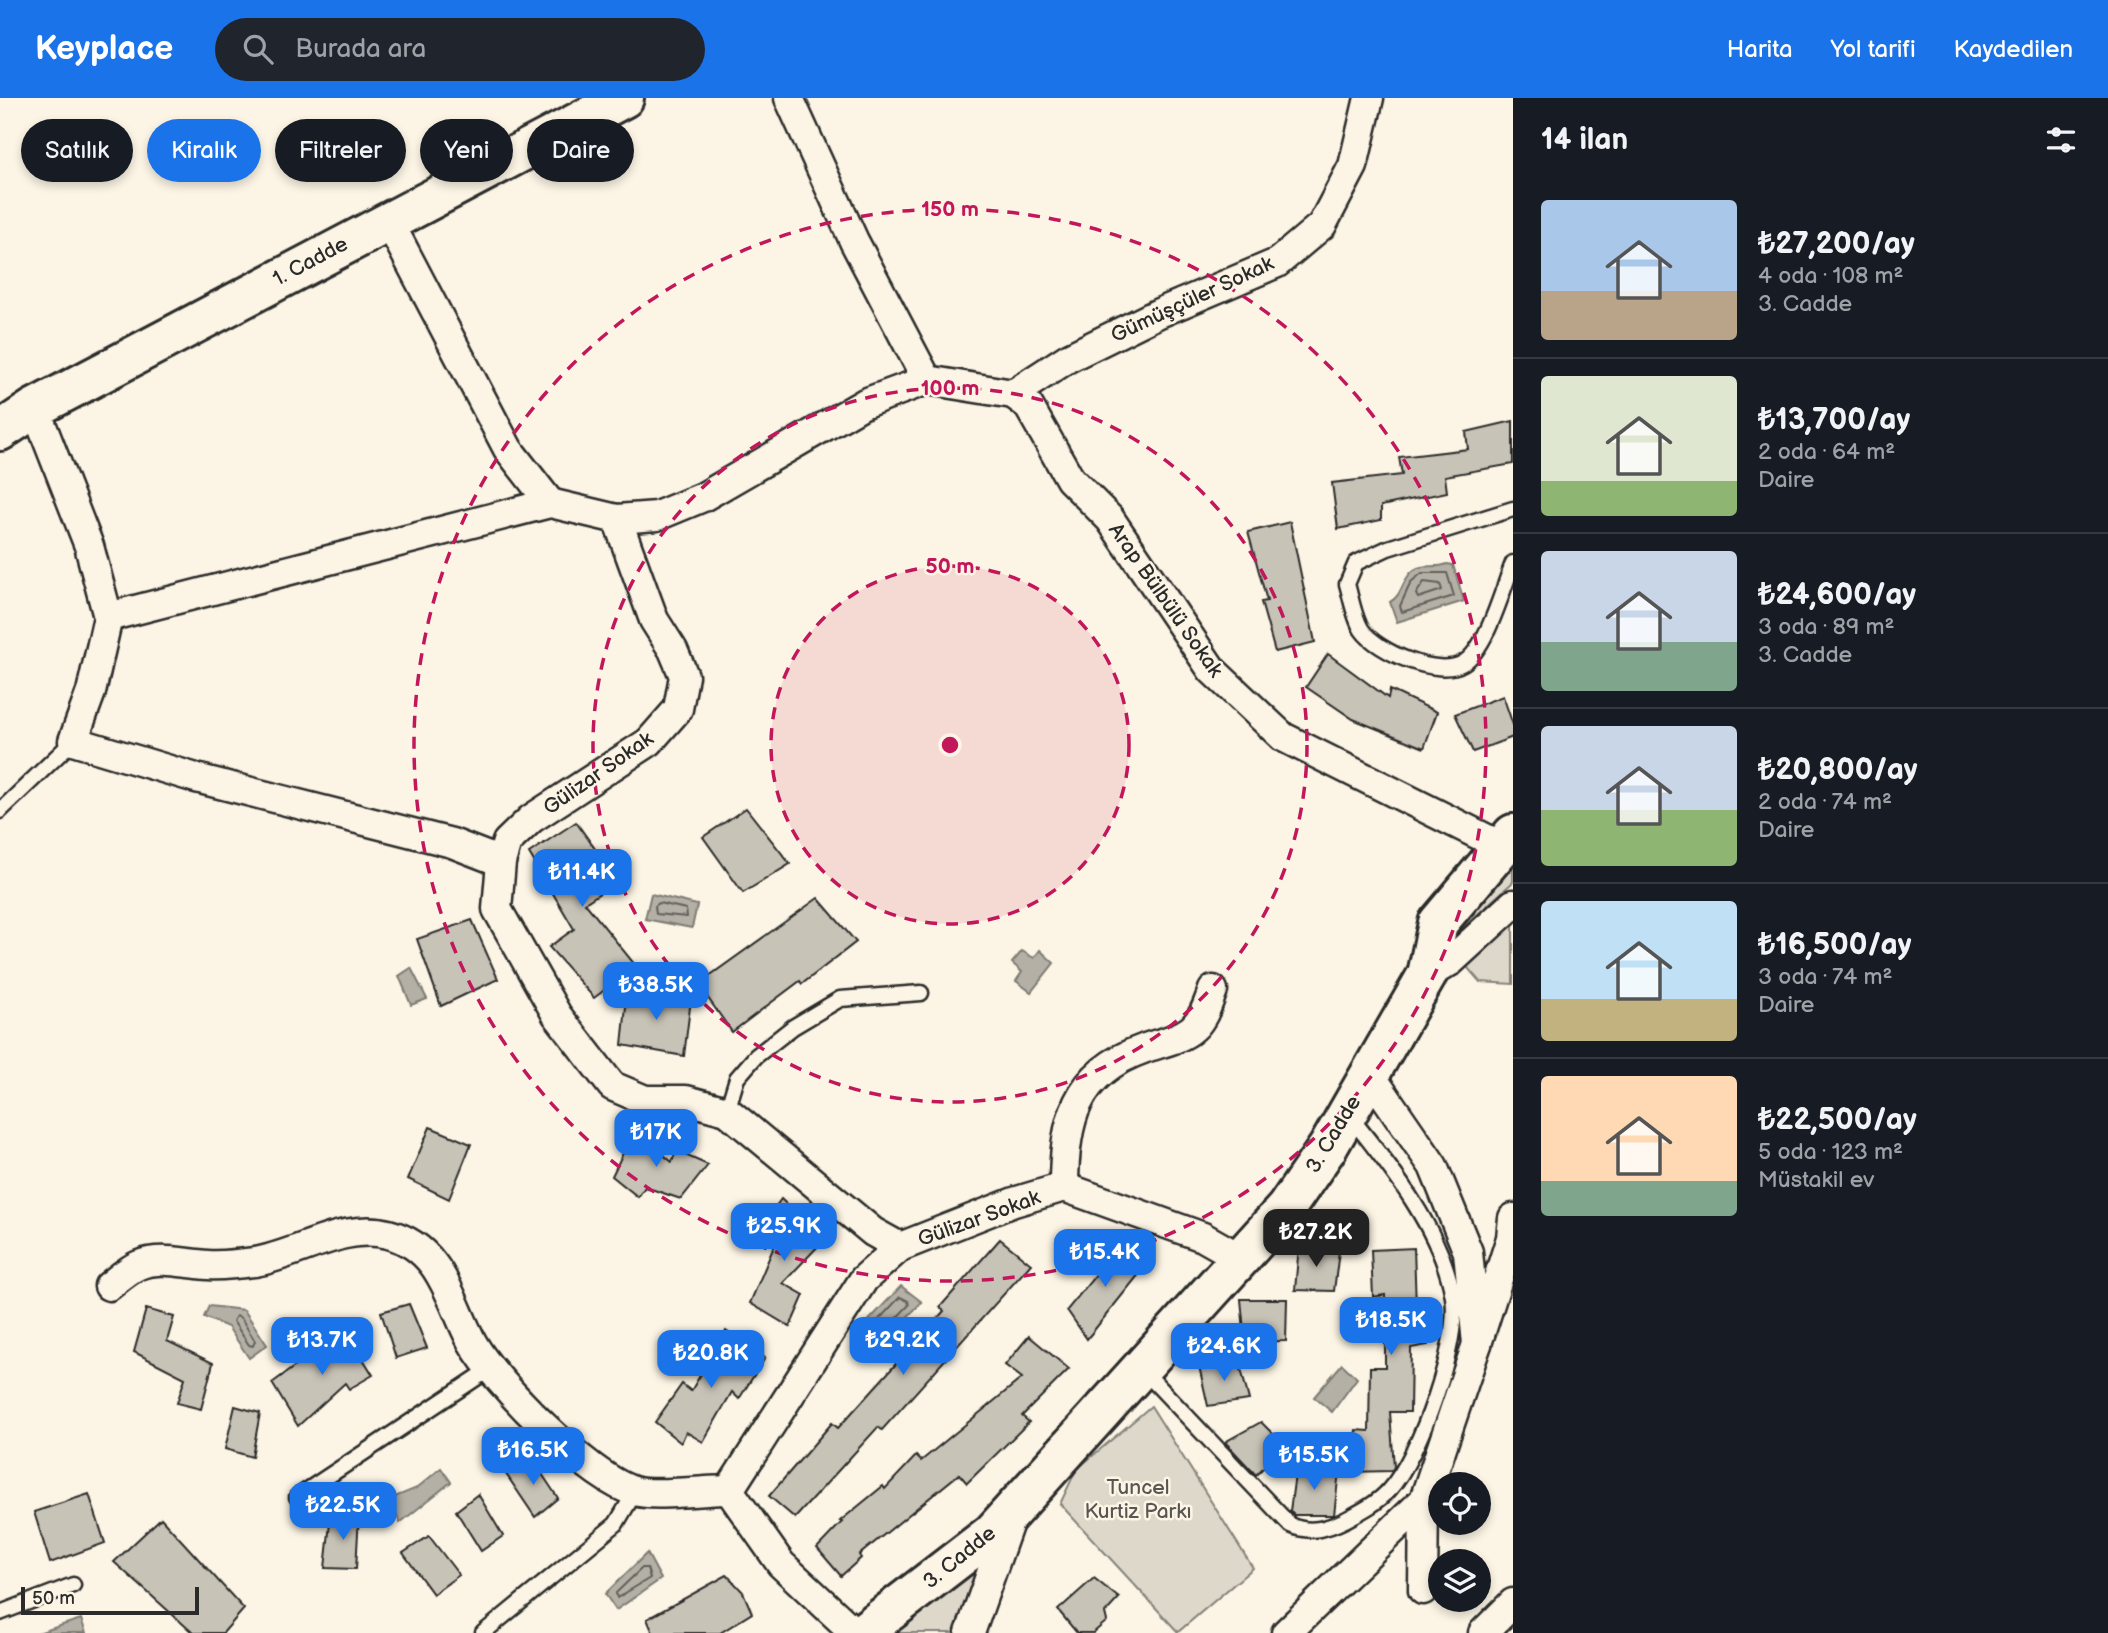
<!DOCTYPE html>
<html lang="tr">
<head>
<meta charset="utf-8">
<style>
	body { margin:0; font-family:"Balsamiq Sans",sans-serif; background:#20242c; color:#f1f3f6; height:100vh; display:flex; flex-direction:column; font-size:26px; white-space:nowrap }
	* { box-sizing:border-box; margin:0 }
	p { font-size:23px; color:#9ea1a6 }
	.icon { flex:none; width:38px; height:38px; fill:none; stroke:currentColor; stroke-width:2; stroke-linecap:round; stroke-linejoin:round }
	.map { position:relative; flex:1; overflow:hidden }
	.side { display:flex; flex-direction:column; background:#171b24; width:595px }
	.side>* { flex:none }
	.banner { position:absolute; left:21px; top:21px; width:665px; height:63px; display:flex; gap:14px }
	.fabs { position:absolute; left:1428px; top:1374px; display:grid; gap:14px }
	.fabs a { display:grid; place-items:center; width:63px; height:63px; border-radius:50%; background:#171b24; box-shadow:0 4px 10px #0003; font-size:35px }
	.scale { position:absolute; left:21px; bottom:18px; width:178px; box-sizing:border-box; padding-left:7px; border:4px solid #2b2b2b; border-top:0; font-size:19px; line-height:24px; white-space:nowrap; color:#2b2b2b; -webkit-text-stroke:5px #fcf5e5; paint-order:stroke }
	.price { position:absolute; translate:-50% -60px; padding:0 16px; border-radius:14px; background:#1a73e8; color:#fff; font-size:23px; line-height:46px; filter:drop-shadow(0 2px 4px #0008) }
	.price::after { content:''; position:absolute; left:50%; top:42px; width:21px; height:16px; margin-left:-10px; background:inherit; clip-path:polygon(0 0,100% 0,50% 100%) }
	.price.active { background:#222; color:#fff }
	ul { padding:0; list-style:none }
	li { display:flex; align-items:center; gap:21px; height:175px; padding:0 28px }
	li+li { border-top:2px solid #363941 }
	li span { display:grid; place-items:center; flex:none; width:196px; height:140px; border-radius:7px; color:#555 }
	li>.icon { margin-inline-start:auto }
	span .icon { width:84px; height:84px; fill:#fffc; stroke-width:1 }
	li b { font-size:30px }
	h2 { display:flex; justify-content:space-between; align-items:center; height:84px; padding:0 28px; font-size:30px }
	.pill { padding:0 24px; border-radius:32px; background:#171b24; box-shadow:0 4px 10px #0003; font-size:24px; line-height:63px }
	.pill.active { background:#1a73e8; color:#fff }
	header { display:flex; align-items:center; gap:42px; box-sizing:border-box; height:98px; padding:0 35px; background:#1a73e8; color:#fff }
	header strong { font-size:33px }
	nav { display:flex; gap:38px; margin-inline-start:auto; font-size:24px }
	.search { width:490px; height:63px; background:#20242c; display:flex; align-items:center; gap:18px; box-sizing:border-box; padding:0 24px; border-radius:38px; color:#9ea1a6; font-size:26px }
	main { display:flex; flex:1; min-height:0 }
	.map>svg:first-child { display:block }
</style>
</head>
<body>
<header>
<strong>Keyplace</strong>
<div class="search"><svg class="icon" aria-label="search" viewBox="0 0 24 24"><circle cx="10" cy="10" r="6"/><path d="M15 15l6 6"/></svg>Burada ara</div>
<nav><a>Harita</a><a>Yol tarifi</a><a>Kaydedilen</a></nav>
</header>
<main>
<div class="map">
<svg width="1513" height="1535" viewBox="0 0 1513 1535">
	<rect width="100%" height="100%" fill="#fcf5e5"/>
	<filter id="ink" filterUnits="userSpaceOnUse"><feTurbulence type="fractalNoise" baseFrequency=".0143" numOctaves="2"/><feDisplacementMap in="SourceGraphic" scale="14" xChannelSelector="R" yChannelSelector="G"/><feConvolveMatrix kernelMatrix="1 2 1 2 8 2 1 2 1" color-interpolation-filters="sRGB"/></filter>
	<g filter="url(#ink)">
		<g fill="#ded8ca" stroke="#84827a" stroke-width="2">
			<path d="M 1513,769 L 1513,784 L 1461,831 L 1446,853 L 1455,825 Z"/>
			<path d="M 1513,816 L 1513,886 L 1480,884 L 1467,869 L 1494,831 Z"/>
			<path d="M 1151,1308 L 1253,1470 L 1178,1534 L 1060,1406 L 1076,1372 Z"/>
			<path d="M 992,1435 L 970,1535 L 862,1535 Z"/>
		</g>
		<g fill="#b4b0a5" stroke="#7d7b74" stroke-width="2">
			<path d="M 1447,466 L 1453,467 L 1464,503 L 1397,524 L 1390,504 C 1403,497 1402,480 1414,472 C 1423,465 1436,471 1447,466 Z"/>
			<path d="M 651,796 L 697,807 L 692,830 L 645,821 Z"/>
			<path d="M 1040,852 L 1054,865 L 1031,894 L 1016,883 L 1022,874 L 1012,865 L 1022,853 L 1034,860 Z"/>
			<path d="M 411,870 L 427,901 L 411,907 L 399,878 Z"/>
			<path d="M 901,1188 L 922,1204 L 878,1249 L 860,1232 Z"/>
			<path d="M 209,1208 L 244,1212 L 267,1247 L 249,1260 L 228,1229 L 204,1219 Z"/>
			<path d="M 1342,1266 L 1357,1280 L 1332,1314 L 1314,1299 Z"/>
			<path d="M 441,1370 L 451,1384 L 400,1425 L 390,1401 L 417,1390 Z"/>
			<path d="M 647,1455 L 661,1481 L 616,1512 L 605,1496 Z"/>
			<path d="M 81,1521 L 86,1535 L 38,1535 Z"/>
		</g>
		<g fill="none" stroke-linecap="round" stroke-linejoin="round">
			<g stroke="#62605c" stroke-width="2">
				<path d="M 1422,475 L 1447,475 L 1454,498 L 1402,514 L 1400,508 L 1411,484 Z"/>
				<path d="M 1424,484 L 1440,486 L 1442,492 L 1418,500 L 1416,496 Z"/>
				<path d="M 659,805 L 686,811 L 687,819 L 656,816 L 655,808 Z"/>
				<path d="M 900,1199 L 908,1203 L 909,1207 L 880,1237 L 876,1237 L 872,1229 Z"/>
				<path d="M 236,1218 L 241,1220 L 255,1243 L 253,1248 L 249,1247 L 233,1223 Z"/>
				<path d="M 642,1470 L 647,1470 L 650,1480 L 617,1500 L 616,1495 Z"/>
			</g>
		</g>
		<g fill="#c8c3b7" stroke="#2b2b2b" stroke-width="2">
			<path d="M 1513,323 L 1513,366 L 1445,378 L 1447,394 L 1381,408 L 1381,422 L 1338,431 L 1332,385 L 1402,377 L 1399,359 L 1468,351 L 1466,334 Z"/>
			<path d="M 1290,424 L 1315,544 L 1275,554 L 1261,504 L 1267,503 L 1248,434 Z"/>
			<path d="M 1328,556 L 1388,600 L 1390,592 L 1437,614 L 1424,650 L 1353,621 L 1306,589 Z"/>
			<path d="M 1503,598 L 1513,627 L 1513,639 L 1473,654 L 1455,616 Z"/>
			<path d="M 746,710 L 790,766 L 743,795 L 703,739 Z"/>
			<path d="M 576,724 L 618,783 L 585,805 L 636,868 L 594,900 L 549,849 L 574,831 L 529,755 Z"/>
			<path d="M 818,800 L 856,844 L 802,886 L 800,883 L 732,934 L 698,886 Z"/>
			<path d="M 472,822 L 498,881 L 441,908 L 417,841 Z"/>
			<path d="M 628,889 L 691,901 L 684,958 L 622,947 Z"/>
			<path d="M 430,1029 L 471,1046 L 449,1101 L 408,1081 Z"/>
			<path d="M 634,1032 L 672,1064 L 676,1053 L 708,1067 L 681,1101 L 645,1089 L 638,1099 L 612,1078 Z"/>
			<path d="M 781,1101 L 824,1142 L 783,1185 L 804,1197 L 790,1229 L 750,1205 L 775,1146 L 760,1130 Z"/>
			<path d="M 1000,1141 L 1031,1166 L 882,1332 L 878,1329 L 795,1420 L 769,1398 L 832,1325 L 838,1330 L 944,1213 L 940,1209 Z"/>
			<path d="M 1124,1142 L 1144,1170 L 1087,1241 L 1067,1212 Z"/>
			<path d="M 1299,1147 L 1339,1153 L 1334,1193 L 1295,1192 Z"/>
			<path d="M 1414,1150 L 1416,1209 L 1426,1209 L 1428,1247 L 1411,1250 L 1410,1314 L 1390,1314 L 1394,1369 L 1391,1373 L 1348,1374 L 1356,1332 L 1369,1333 L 1370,1269 L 1385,1269 L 1385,1197 L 1373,1199 L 1371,1152 Z"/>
			<path d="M 1241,1201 L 1287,1201 L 1286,1243 L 1245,1244 Z"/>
			<path d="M 409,1206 L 427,1250 L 396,1260 L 381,1214 Z"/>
			<path d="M 146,1211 L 174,1219 L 167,1243 L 213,1265 L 201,1311 L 177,1305 L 185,1280 L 134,1254 Z"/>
			<path d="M 345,1232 L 373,1277 L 349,1291 L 345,1285 L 298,1328 L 272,1285 Z"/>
			<path d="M 726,1233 L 765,1260 L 739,1301 L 732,1294 L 703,1344 L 686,1334 L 681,1345 L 655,1324 L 682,1286 L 691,1293 Z"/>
			<path d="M 1029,1238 L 1069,1271 L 1022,1318 L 1029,1324 L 967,1385 L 959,1376 L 859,1457 L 861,1460 L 841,1478 L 817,1450 L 842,1424 L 840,1423 L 883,1388 L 885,1391 L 916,1358 L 921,1363 L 1022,1280 L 1005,1267 Z"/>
			<path d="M 1239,1263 L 1249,1302 L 1208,1308 L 1199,1268 Z"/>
			<path d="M 235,1308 L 260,1315 L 252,1359 L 225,1351 Z"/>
			<path d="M 1261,1324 L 1285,1348 L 1256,1377 L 1225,1344 Z"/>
			<path d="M 532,1361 L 558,1400 L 535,1419 L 506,1376 Z"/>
			<path d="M 1296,1369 L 1339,1373 L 1334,1417 L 1294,1417 L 1290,1413 Z"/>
			<path d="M 89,1396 L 105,1445 L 50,1465 L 34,1414 Z"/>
			<path d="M 478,1396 L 503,1438 L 481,1453 L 456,1413 Z"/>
			<path d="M 331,1416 L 359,1416 L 356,1471 L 325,1470 Z"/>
			<path d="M 161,1420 L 244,1511 L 223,1535 L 193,1535 L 114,1464 Z"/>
			<path d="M 429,1438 L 459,1477 L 433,1496 L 403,1455 Z"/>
			<path d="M 727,1477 L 743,1494 L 752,1515 L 720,1535 L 653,1535 L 647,1521 Z"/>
			<path d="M 1094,1480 L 1119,1500 L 1105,1515 L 1107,1523 L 1093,1535 L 1077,1535 L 1058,1512 Z"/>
		</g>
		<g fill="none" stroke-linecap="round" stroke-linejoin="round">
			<g stroke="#2b2b2b" stroke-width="19">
				<g id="service">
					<path d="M 1513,411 L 1388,450 L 1356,465 L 1347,486 C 1351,499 1354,520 1362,532 C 1377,554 1439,580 1463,565 C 1487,551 1503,490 1513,465"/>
					<path d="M 0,713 L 73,643"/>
					<path d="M 727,1013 L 737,980 L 756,958 L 793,929 L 840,901 L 921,895"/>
					<path d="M 1143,1272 L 1290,1427 C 1309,1436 1327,1431 1345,1422 C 1360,1414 1378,1405 1389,1392 C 1420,1358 1460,1244 1453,1199 C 1442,1132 1389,1067 1348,1016"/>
					<path d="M 297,1399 L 490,1271"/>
					<path d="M 0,1515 L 73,1487"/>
					<path d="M 483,1535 L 616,1426 L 635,1394"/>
				</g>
			</g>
			<g stroke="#2b2b2b" stroke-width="33">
				<g id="minor">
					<path d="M 789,0 L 854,143 L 927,282"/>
					<path d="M 388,122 L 508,351 L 550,405"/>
					<path d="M 1013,296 L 1068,260 L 1159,215 L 1277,165 L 1322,127 L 1353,68 L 1369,0"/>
					<path d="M 35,310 L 89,448 L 108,519 L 91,594 L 73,643 L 196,680 L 452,745 L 501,764"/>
					<path d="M 617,421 L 654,522 L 673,552 L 684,578 L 678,611 L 649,644 L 531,721 L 507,744 L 501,764 L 497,811 L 557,917 L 612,988 L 645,1002 L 686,1002 L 727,1013 L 873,1134 L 900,1149 L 1014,1104 L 1064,1089 L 1203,1139 L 1242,1161"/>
					<path d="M 108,519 L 550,405 L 617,421 L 657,418 L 703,399 L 865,305 L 927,282 L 1013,296 L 1028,307 L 1070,381 L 1110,421 L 1212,572 L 1283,639 L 1503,749"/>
					<path d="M 1427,877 L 1451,863 L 1513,806"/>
					<path d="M 1369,975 L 1433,1068 L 1468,1154 L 1477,1246 L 1511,1140 L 1513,1120"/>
					<path d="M 1064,1089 C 1064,1024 1075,975 1143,951 C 1158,945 1180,942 1193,930 C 1204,920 1208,905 1213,892"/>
					<path d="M 109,1188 C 118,1181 129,1171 139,1167 C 161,1158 185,1166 208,1167 C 224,1168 239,1166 255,1164 C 298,1157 344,1124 388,1136 C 442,1150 449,1201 472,1244 C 495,1285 589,1380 634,1393 C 653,1399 706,1392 729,1392"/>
					<path d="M 1423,1492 L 1424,1402"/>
					<path d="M 855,1535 L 781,1466 L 729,1392 L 864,1181 L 900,1149"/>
					<path d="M 970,1535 L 1011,1419"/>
					<path d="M 1286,1535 L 1424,1402 L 1477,1246"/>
					<path d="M 1483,1535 L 1513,1505"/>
				</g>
			</g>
			<g stroke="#2b2b2b" stroke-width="44">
				<path id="secondary" d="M 862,1535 L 992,1435 L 1286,1110 L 1328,1049 L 1427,877 L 1438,825 L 1513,736"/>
			</g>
			<g stroke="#2b2b2b" stroke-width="44">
				<path id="primary" d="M 0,333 L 35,310 L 624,0"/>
			</g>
			<use href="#service" stroke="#fcf5e5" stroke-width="14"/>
			<use href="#minor" stroke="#fcf5e5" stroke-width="28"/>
			<use href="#secondary" stroke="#fcf5e5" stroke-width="38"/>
			<use href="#primary" stroke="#fcf5e5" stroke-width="38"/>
		</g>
	</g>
	<circle cx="950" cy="647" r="179" fill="#c2185b" fill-opacity=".12"/>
	<g fill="none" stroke="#c2185b" stroke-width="3.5" stroke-dasharray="12 9">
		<circle cx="950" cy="647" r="179"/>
		<circle cx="950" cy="647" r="357"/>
		<circle cx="950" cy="647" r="536"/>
	</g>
	<g text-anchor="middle" stroke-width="5" stroke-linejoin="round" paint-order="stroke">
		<g font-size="21" fill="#2b2b2b" stroke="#fcf5e5">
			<text transform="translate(310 163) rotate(-28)" y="7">1. Cadde</text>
			<text transform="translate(1192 201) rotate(-25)" y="7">Gümüşçüler Sokak</text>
			<text transform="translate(1166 502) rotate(55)" y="7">Arap Bülbülü Sokak</text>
			<text transform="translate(598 675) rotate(-35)" y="7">Gülizar Sokak</text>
			<text transform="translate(1333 1036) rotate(-59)" y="7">3. Cadde</text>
			<text transform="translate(979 1120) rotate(-20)" y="7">Gülizar Sokak</text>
			<text transform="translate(959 1459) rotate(-39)" y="7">3. Cadde</text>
		</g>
		<g font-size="21" fill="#585653" stroke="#fcf5e5">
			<text x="1138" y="1396">Tuncel<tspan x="1138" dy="24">Kurtiz Parkı</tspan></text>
		</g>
	</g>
	<circle cx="950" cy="647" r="10" fill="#c2185b" stroke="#fcf5e5" stroke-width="3.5"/>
	<g font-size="21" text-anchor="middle" font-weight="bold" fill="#c2185b" stroke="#fcf5e5" stroke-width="5" stroke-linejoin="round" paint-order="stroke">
		<text x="950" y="118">150 m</text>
		<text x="950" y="297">100 m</text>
		<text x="950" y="475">50 m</text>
	</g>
</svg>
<div class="fabs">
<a><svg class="icon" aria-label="locate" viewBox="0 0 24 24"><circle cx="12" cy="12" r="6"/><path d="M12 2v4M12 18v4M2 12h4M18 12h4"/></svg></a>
<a><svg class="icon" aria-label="layers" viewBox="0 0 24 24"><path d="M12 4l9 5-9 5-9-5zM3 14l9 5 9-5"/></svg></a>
</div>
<div class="scale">50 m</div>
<b class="price" style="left:582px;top:811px">₺11.4K</b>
<b class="price" style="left:656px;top:924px">₺38.5K</b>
<b class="price" style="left:656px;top:1071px">₺17K</b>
<b class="price" style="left:784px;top:1165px">₺25.9K</b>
<b class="price active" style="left:1316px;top:1171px">₺27.2K</b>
<b class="price" style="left:1105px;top:1191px">₺15.4K</b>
<b class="price" style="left:1391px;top:1259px">₺18.5K</b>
<b class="price" style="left:322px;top:1279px">₺13.7K</b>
<b class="price" style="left:903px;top:1279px">₺29.2K</b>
<b class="price" style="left:1224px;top:1285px">₺24.6K</b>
<b class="price" style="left:711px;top:1292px">₺20.8K</b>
<b class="price" style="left:533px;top:1389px">₺16.5K</b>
<b class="price" style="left:1314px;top:1394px">₺15.5K</b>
<b class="price" style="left:343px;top:1444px">₺22.5K</b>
<div class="banner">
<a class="pill">Satılık</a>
<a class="pill active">Kiralık</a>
<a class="pill">Filtreler</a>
<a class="pill">Yeni</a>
<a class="pill">Daire</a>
</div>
</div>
<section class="side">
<h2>14 ilan<svg class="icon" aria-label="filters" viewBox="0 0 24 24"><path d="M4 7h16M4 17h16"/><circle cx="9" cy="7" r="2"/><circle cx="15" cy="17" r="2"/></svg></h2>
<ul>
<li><span style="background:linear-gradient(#a9c7e8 65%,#b9a48a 0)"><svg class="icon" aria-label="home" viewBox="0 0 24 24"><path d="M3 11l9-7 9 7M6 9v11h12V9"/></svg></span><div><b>₺27,200/ay</b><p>4 oda · 108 m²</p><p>3. Cadde</p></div></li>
<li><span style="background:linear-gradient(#dfe7d0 75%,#8fb573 0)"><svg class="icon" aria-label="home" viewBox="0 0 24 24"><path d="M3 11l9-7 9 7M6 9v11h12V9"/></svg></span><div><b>₺13,700/ay</b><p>2 oda · 64 m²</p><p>Daire</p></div></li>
<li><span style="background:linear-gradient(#c9d6e8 65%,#7fa58c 0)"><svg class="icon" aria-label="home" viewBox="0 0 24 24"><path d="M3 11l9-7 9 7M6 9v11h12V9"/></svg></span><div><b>₺24,600/ay</b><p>3 oda · 89 m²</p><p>3. Cadde</p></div></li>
<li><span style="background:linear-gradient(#c9d6e8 60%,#8fb573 0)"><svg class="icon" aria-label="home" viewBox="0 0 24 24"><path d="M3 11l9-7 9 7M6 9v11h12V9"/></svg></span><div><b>₺20,800/ay</b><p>2 oda · 74 m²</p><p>Daire</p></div></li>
<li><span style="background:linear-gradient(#bfe0f5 70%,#c2b280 0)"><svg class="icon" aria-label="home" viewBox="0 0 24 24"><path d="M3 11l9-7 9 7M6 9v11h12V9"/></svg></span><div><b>₺16,500/ay</b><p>3 oda · 74 m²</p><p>Daire</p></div></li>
<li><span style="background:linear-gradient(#ffd9b3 75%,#7fa58c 0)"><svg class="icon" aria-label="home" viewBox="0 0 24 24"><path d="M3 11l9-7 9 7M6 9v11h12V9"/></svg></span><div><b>₺22,500/ay</b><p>5 oda · 123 m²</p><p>Müstakil ev</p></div></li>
</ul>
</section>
</main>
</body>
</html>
